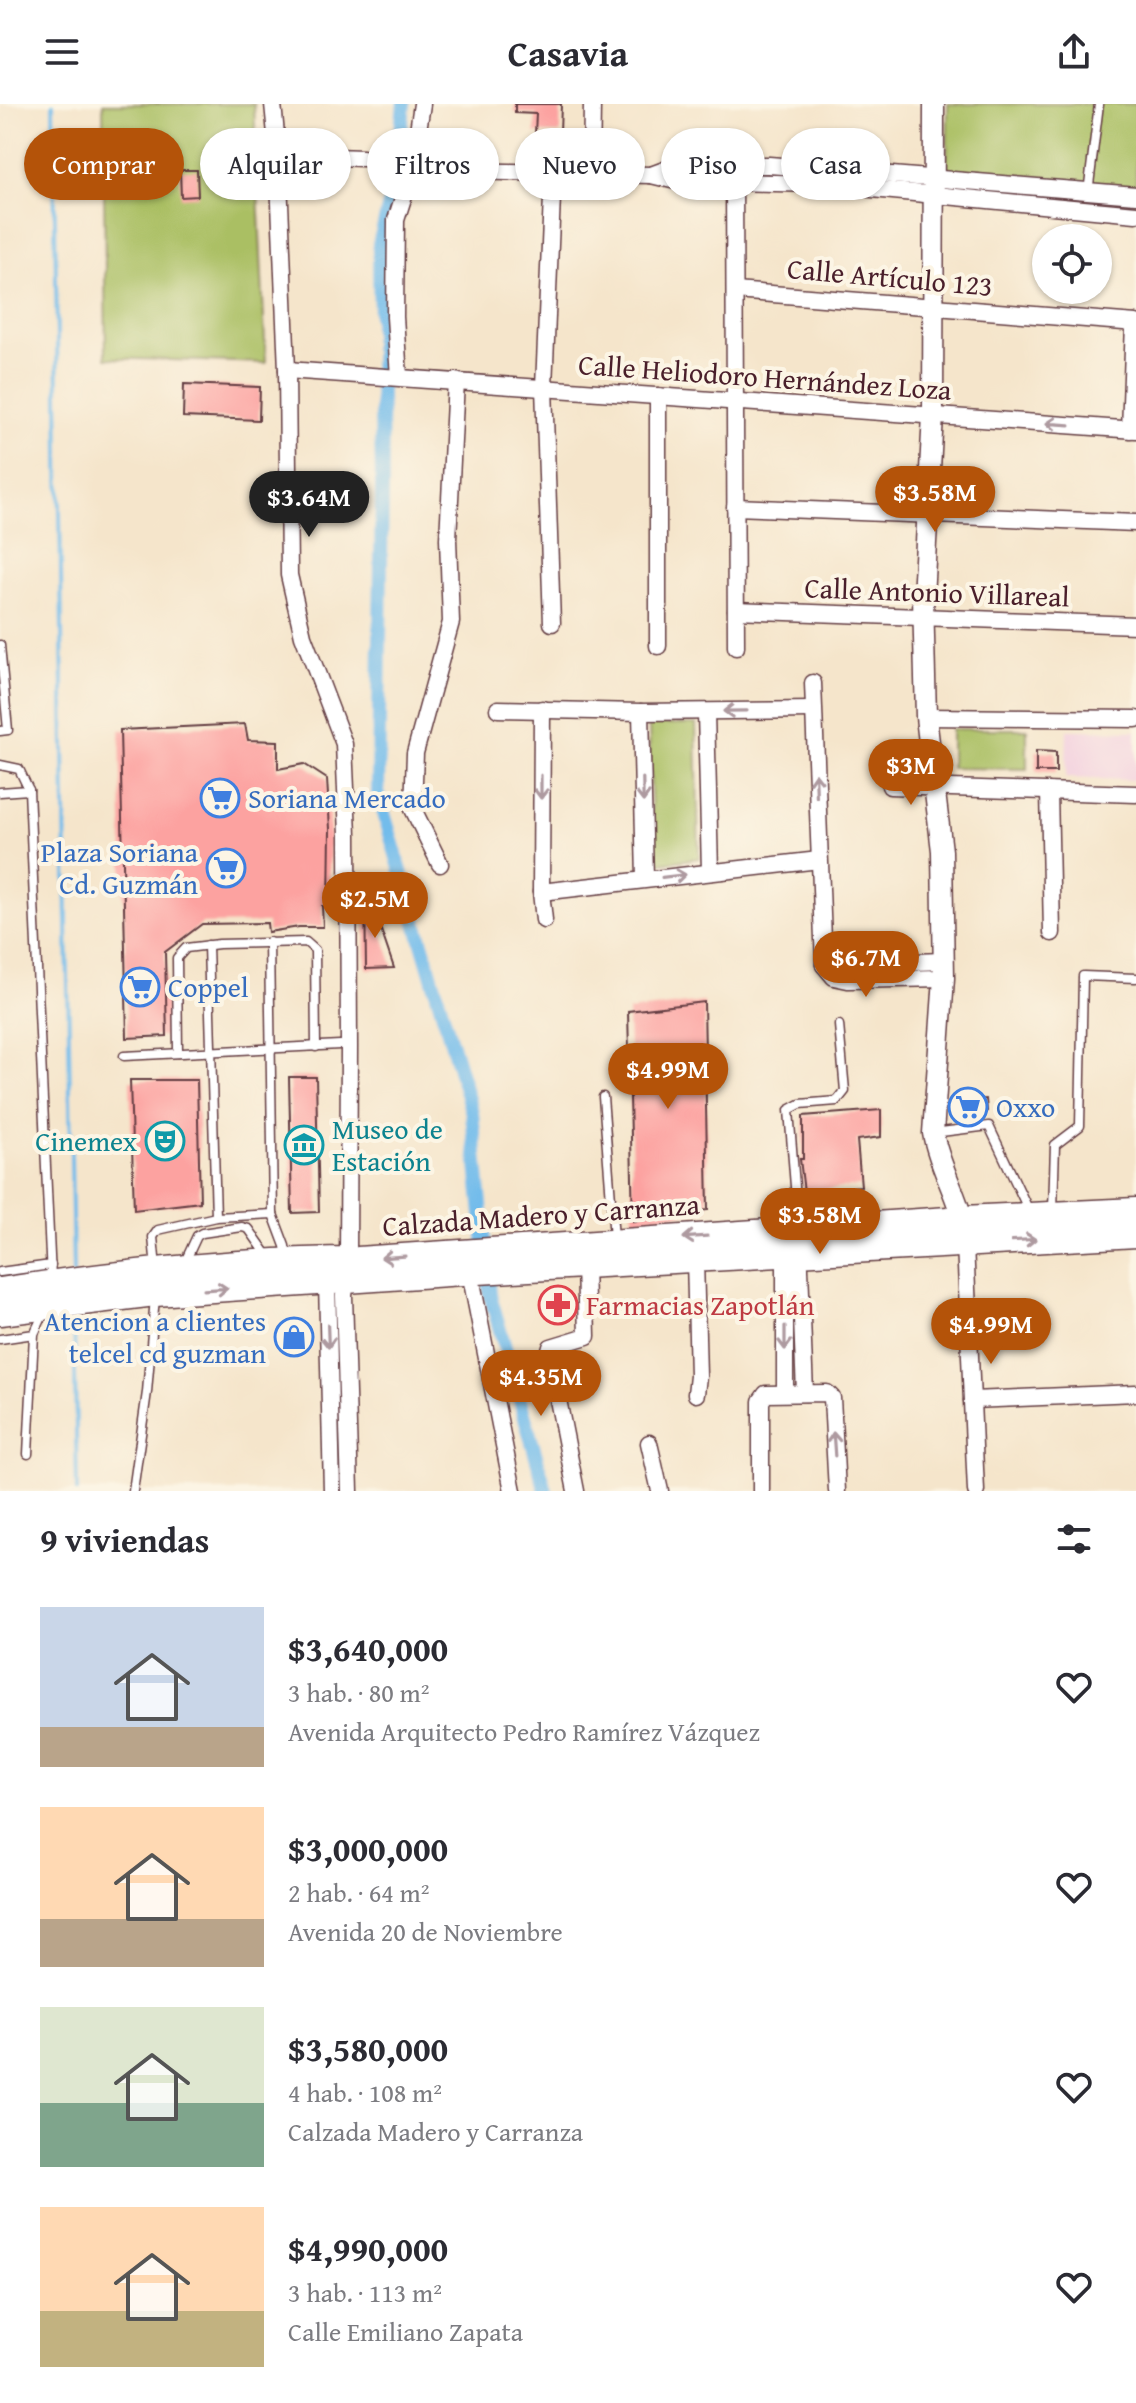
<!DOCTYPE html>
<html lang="es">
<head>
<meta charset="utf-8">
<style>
	body { margin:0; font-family:"Gentium Book Plus",serif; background:#f2f2f3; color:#2b2b33; height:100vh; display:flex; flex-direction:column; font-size:30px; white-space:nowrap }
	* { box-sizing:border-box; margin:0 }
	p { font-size:26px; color:#7c7c81 }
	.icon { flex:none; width:44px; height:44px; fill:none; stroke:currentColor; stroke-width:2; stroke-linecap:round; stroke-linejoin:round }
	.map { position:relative; height:1387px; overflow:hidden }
	.panel { display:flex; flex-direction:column; background:#fff; flex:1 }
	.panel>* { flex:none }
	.banner { position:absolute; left:24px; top:24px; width:1088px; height:72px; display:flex; gap:16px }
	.buttons { position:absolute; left:1032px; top:120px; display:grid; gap:16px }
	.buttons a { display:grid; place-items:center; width:80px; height:80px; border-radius:50%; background:#fff; box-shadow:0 2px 6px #0004; font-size:40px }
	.price { position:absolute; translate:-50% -68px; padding:0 18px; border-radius:28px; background:#b45309; color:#fff; font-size:26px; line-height:52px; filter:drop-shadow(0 2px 4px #0008) }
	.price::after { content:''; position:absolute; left:50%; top:48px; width:24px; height:18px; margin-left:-12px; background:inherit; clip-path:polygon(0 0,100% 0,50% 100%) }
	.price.current { background:#222; color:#fff }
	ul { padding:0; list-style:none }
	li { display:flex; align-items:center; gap:24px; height:200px; padding:0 40px }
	li span { display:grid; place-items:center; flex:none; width:224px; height:160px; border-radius:0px; color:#555 }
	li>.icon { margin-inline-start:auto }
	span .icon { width:96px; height:96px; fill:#fffc; stroke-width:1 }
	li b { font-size:34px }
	h2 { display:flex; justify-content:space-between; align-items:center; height:96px; padding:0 40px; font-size:34px }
	.chip { padding:0 28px; border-radius:36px; background:#fff; box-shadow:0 2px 6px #0004; font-size:28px; line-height:72px }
	.chip.current { background:#b45309; color:#fff }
	header { display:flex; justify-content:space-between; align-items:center; height:104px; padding:0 40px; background:#fff; font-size:36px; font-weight:700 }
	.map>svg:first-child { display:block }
</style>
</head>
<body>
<header><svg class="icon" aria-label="menu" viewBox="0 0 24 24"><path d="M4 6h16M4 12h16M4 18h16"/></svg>Casavia<svg class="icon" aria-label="share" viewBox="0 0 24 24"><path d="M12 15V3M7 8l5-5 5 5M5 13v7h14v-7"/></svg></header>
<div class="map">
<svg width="1136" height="1387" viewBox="0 0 1136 1387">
	<rect width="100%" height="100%" fill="#fcf5e5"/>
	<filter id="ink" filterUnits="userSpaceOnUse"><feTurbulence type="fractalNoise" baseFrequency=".0125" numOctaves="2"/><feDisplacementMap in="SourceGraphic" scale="16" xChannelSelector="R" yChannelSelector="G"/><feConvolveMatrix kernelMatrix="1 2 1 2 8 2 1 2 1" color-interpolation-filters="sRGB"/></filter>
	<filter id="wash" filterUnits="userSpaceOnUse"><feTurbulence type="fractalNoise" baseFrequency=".006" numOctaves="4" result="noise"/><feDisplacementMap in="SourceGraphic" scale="32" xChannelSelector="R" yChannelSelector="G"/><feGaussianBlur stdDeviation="1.8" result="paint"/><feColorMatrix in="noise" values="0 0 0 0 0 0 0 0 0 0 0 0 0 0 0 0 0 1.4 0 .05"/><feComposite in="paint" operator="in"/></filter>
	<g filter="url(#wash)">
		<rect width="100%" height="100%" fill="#f5e5cb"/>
		<path fill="#f3cfdf" d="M 1067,626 L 1136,627 L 1136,676 L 1066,674 Z"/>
		<g fill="#aabf63" stroke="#7a6f47" stroke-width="2">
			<path d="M 103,0 L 254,0 L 266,259 L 106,254 Z"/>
			<path d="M 948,0 L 1136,0 L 1136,82 L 947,65 Z"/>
			<path d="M 649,620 L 696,620 L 699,754 L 653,760 Z"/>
			<path d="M 951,625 L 1027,625 L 1027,665 L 951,664 Z"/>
		</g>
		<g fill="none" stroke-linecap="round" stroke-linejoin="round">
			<g stroke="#72bceb" stroke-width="4">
				<path d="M 53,0 L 73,1169"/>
				<path d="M 74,1209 L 77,1387"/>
			</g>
			<path stroke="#72bceb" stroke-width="14" d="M 404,0 L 396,74 L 379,140 L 382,380 L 378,689 L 472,1009 L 490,1191 L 546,1387"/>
		</g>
		<g id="blocks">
			<g fill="#fca2a0">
				<path d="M 515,0 L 561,0 L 560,29 L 535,29 L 536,10 L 515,9 Z"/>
				<path d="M 180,66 L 197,66 L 198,92 L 181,93 Z"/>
				<path d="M 184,280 L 260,283 L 259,316 L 183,313 Z"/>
				<path d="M 245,620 L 248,636 L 278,637 L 278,665 L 304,660 L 327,675 L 330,725 L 329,802 L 322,802 L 323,823 L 299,823 L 268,828 L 267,819 L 202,820 L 165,848 L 167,932 L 127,934 L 120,626 Z"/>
				<path d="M 1036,647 L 1056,648 L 1056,668 L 1036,668 Z"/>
				<path d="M 365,785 L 367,785 L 394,864 L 366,865 Z"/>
				<path d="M 704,898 L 708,1106 L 633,1117 L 628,907 Z"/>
				<path d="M 289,973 L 316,973 L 319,1108 L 292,1109 Z"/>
				<path d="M 130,976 L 197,976 L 200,1098 L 134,1106 Z"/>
				<path d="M 986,995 L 987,1007 L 950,1010 L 949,998 Z"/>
				<path d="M 881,1006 L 881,1033 L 857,1036 L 861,1082 L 804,1088 L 800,1055 L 803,1055 L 803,1012 Z"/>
			</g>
		</g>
	</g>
	<g filter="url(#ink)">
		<use href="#blocks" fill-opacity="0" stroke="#643d43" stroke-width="2"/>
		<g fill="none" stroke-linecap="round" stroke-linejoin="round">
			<g stroke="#643d43" stroke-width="11">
				<g id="service">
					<path d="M 1088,89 L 1099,0"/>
					<path d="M 0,541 L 8,626 L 0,627"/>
					<path d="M 0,661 L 19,665 L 29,686 L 51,1174"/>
					<path d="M 0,688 L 29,686"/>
					<path d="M 269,838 L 273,1110 L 285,1142 L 287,1155"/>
					<path d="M 208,841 L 216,1113"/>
					<path d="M 178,949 L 177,854 L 186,844 L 219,840 L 306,838 L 315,846 L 316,943"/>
					<path d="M 124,952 L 340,941"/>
					<path d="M 603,993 L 614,1134"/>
					<path d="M 933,1029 L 989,1022 L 1029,1107"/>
					<path d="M 1053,1106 L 1055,1041 L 1080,1022 L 1083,872 L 1136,874"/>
					<path d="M 798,1121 L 789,1006 L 800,1000 L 837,997 L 845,987 L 839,921"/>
					<path d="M 184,1160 L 197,1132 L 202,1129 L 242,1123 L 249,1125 L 268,1152"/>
					<path d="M 156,1164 L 153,1133 L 158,1126 L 216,1113 L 273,1110"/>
					<path d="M 0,1168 L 51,1161"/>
					<path d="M 0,1235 L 34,1230 L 45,1207"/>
					<path d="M 28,1350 L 34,1230"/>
					<path d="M 133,1387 L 147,1288 L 155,1193"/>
				</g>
			</g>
			<g stroke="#643d43" stroke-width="19">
				<g id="minor">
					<path d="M 273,0 L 278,51 L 287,266 L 289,471 L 303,532 L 344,640 L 348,730 L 349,942 L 348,1156 L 344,1192 L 350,1387"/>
					<path d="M 278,51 L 363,54"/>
					<path d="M 412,66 L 651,71 L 676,77 L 819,80 L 1136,110"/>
					<path d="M 591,70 L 592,0"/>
					<path d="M 651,71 L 678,61 L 769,61 L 1136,91"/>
					<path d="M 734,72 L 736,543"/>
					<path d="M 735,187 L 1136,219"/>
					<path d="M 287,266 L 1136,326"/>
					<path d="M 399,273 L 395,213 L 396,116 L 412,66 L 422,0"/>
					<path d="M 1130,326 L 1134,219"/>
					<path d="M 735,403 L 1136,419"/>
					<path d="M 736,506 L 1136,521"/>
					<path d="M 552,519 L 544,283 L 553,69"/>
					<path d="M 658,542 L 658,292"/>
					<path d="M 813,579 L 824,861 L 834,873 L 848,876 L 944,874"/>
					<path d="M 498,605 L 641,608 L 813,606"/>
					<path d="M 542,605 L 541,788 L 544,816"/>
					<path d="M 641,608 L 645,775"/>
					<path d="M 706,608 L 710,767"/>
					<path d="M 926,613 L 1136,615"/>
					<path d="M 890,682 L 1136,690"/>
					<path d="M 1049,687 L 1052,829"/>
					<path d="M 440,760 L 413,705 L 415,649 L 451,518 L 448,435 L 456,277"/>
					<path d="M 541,788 L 819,756"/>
					<path d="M 824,861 L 944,857"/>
					<path d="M 799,1140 L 805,1289"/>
					<path d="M 965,1140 L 976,1387"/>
					<path d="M 785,1141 L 785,1289"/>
					<path d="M 695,1155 L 698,1272 L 696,1290"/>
					<path d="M 470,1168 L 513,1387"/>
					<path d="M 331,1169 L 327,1178 L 332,1387"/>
					<path d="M 972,1296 L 1136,1289"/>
					<path d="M 649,1339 L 660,1387"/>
					<path d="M 576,1387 L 549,1250 L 551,1243 L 587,1232 L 585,1161"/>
					<path d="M 761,1387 L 761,1297 L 766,1290 L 827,1289 L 832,1294 L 837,1387"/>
				</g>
			</g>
			<g stroke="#643d43" stroke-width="23">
				<path id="tertiary" d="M 934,0 L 933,311 L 923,493 L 926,613 L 942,747 L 944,874 L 933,1029 C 939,1064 961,1096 964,1128"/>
			</g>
			<g stroke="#643d43" stroke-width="29">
				<g id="primary">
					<path d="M 0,1187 C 119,1169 237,1156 358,1156 L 963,1115 L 1136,1107"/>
					<path d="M 0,1208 L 155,1189 L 477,1167 L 1136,1130"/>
				</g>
			</g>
			<use href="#service" stroke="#fff" stroke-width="8"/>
			<use href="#minor" stroke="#fff" stroke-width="16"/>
			<use href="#tertiary" stroke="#fff" stroke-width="20"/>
			<use href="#primary" stroke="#fff" stroke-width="26"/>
		</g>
		<defs><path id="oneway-shaft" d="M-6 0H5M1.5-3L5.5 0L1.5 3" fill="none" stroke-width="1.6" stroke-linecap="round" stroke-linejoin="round" transform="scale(2)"/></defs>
		<g stroke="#ae9aa0">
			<use href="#oneway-shaft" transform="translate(1058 320) rotate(-176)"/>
			<use href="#oneway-shaft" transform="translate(735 607) rotate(179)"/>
			<use href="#oneway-shaft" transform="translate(816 681) rotate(-92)"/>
			<use href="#oneway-shaft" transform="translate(541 683) rotate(90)"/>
			<use href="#oneway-shaft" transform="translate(643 686) rotate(89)"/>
			<use href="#oneway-shaft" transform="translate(674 772) rotate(-7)"/>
			<use href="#oneway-shaft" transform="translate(695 1133) rotate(176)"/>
			<use href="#oneway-shaft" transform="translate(1024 1136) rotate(-3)"/>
			<use href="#oneway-shaft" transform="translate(393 1153) rotate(176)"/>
			<use href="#oneway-shaft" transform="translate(216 1185) rotate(-4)"/>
			<use href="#oneway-shaft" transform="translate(328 1232) rotate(88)"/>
			<use href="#oneway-shaft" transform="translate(785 1234) rotate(90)"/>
			<use href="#oneway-shaft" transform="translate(834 1340) rotate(-94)"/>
		</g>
	</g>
	<defs>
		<g id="supermarket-ring" transform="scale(2)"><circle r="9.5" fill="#fcf5e5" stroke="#3f7fe0" stroke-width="1.5"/><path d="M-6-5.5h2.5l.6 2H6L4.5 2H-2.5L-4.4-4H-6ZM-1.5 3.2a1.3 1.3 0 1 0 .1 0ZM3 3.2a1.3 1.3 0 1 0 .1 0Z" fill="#3f7fe0"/></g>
		<g id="theatre-ring" transform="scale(2)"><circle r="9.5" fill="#fcf5e5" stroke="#0f9aa8" stroke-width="1.5"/><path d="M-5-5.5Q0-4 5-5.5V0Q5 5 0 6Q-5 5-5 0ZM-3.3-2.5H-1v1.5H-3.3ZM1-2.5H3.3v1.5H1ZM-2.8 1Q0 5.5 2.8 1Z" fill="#0f9aa8"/></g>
		<g id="museum-ring" transform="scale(2)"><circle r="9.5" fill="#fcf5e5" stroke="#0f9aa8" stroke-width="1.5"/><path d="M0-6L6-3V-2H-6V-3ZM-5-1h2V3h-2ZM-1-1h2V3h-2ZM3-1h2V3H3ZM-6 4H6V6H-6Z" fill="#0f9aa8"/></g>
		<g id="pharmacy-ring" transform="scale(2)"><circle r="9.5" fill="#fcf5e5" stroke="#e0444e" stroke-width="1.5"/><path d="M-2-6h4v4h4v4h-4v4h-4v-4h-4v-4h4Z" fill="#e0444e"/></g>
		<g id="shop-ring" transform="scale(2)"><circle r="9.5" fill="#fcf5e5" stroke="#3f7fe0" stroke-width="1.5"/><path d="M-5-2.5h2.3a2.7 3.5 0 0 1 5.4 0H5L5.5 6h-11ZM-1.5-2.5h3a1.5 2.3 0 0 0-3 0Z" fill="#3f7fe0"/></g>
	</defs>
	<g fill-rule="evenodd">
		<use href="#supermarket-ring" x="220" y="694"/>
		<use href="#supermarket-ring" x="226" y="764"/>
		<use href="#supermarket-ring" x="140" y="883"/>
		<use href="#supermarket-ring" x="968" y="1003"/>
		<use href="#theatre-ring" x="165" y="1037"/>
		<use href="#museum-ring" x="304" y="1041"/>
		<use href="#pharmacy-ring" x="558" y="1201"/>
		<use href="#shop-ring" x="294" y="1233"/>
	</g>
	<g text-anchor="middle" stroke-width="8" stroke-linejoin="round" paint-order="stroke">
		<g font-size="28" fill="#4a1f2b" stroke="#fcf5e5">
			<text transform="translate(890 173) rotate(5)" y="10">Calle Artículo 123</text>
			<text transform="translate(765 273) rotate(4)" y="10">Calle Heliodoro Hernández Loza</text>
			<text transform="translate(937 488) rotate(2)" y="10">Calle Antonio Villareal</text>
			<text transform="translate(541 1111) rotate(-4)" y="10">Calzada Madero y Carranza</text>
		</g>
		<g font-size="28" fill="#366cbe" stroke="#fcf5e5" text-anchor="start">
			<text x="248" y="704">Soriana Mercado</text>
			<text x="198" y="758" text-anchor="end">Plaza Soriana<tspan x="198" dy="32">Cd. Guzmán</tspan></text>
			<text x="168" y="893">Coppel</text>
			<text x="996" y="1013">Oxxo</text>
			<text x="266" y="1227" text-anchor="end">Atencion a clientes<tspan x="266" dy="32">telcel cd guzman</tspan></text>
		</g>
		<g font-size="28" fill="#0d838f" stroke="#fcf5e5" text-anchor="start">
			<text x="332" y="1035">Museo de<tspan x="332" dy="32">Estación</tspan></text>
			<text x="137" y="1047" text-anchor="end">Cinemex</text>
		</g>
		<g font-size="28" fill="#be3a42" stroke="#fcf5e5" text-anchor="start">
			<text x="586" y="1211">Farmacias Zapotlán</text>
		</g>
	</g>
</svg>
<div class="buttons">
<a><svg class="icon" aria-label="locate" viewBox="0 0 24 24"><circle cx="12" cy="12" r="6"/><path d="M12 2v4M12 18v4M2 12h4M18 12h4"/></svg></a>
</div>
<b class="price" style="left:935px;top:430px">$3.58M</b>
<b class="price current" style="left:309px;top:435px">$3.64M</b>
<b class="price" style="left:911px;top:703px">$3M</b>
<b class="price" style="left:375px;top:836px">$2.5M</b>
<b class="price" style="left:866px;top:895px">$6.7M</b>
<b class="price" style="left:668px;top:1007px">$4.99M</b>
<b class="price" style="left:820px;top:1152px">$3.58M</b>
<b class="price" style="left:991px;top:1262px">$4.99M</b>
<b class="price" style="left:541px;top:1314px">$4.35M</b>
<div class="banner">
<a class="chip current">Comprar</a>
<a class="chip">Alquilar</a>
<a class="chip">Filtros</a>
<a class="chip">Nuevo</a>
<a class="chip">Piso</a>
<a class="chip">Casa</a>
</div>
</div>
<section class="panel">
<h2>9 viviendas<svg class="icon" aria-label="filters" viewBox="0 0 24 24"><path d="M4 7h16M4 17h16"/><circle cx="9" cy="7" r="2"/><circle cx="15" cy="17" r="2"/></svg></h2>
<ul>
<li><span style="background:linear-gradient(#c9d6e8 75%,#b9a48a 0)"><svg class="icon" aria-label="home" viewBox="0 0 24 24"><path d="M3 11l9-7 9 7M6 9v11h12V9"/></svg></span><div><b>$3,640,000</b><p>3 hab. · 80 m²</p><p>Avenida Arquitecto Pedro Ramírez Vázquez</p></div><svg class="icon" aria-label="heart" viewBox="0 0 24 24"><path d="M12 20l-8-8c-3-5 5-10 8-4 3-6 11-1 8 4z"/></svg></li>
<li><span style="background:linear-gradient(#ffd9b3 70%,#b9a48a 0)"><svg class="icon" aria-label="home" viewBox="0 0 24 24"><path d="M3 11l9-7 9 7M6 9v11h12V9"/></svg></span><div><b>$3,000,000</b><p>2 hab. · 64 m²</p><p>Avenida 20 de Noviembre</p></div><svg class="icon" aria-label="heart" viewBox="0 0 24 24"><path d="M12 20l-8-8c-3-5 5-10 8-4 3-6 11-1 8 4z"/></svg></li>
<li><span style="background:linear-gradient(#dfe7d0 60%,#7fa58c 0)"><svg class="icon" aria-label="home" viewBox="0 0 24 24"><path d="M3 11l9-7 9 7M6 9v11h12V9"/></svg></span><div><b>$3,580,000</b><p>4 hab. · 108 m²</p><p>Calzada Madero y Carranza</p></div><svg class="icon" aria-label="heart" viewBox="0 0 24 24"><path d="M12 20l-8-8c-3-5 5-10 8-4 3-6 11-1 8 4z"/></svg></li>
<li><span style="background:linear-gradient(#ffd9b3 65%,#c2b280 0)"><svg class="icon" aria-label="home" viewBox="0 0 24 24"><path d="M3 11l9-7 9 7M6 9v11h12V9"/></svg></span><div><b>$4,990,000</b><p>3 hab. · 113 m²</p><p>Calle Emiliano Zapata</p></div><svg class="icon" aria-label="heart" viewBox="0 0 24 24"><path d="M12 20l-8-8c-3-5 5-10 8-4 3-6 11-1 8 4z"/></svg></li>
</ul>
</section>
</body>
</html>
